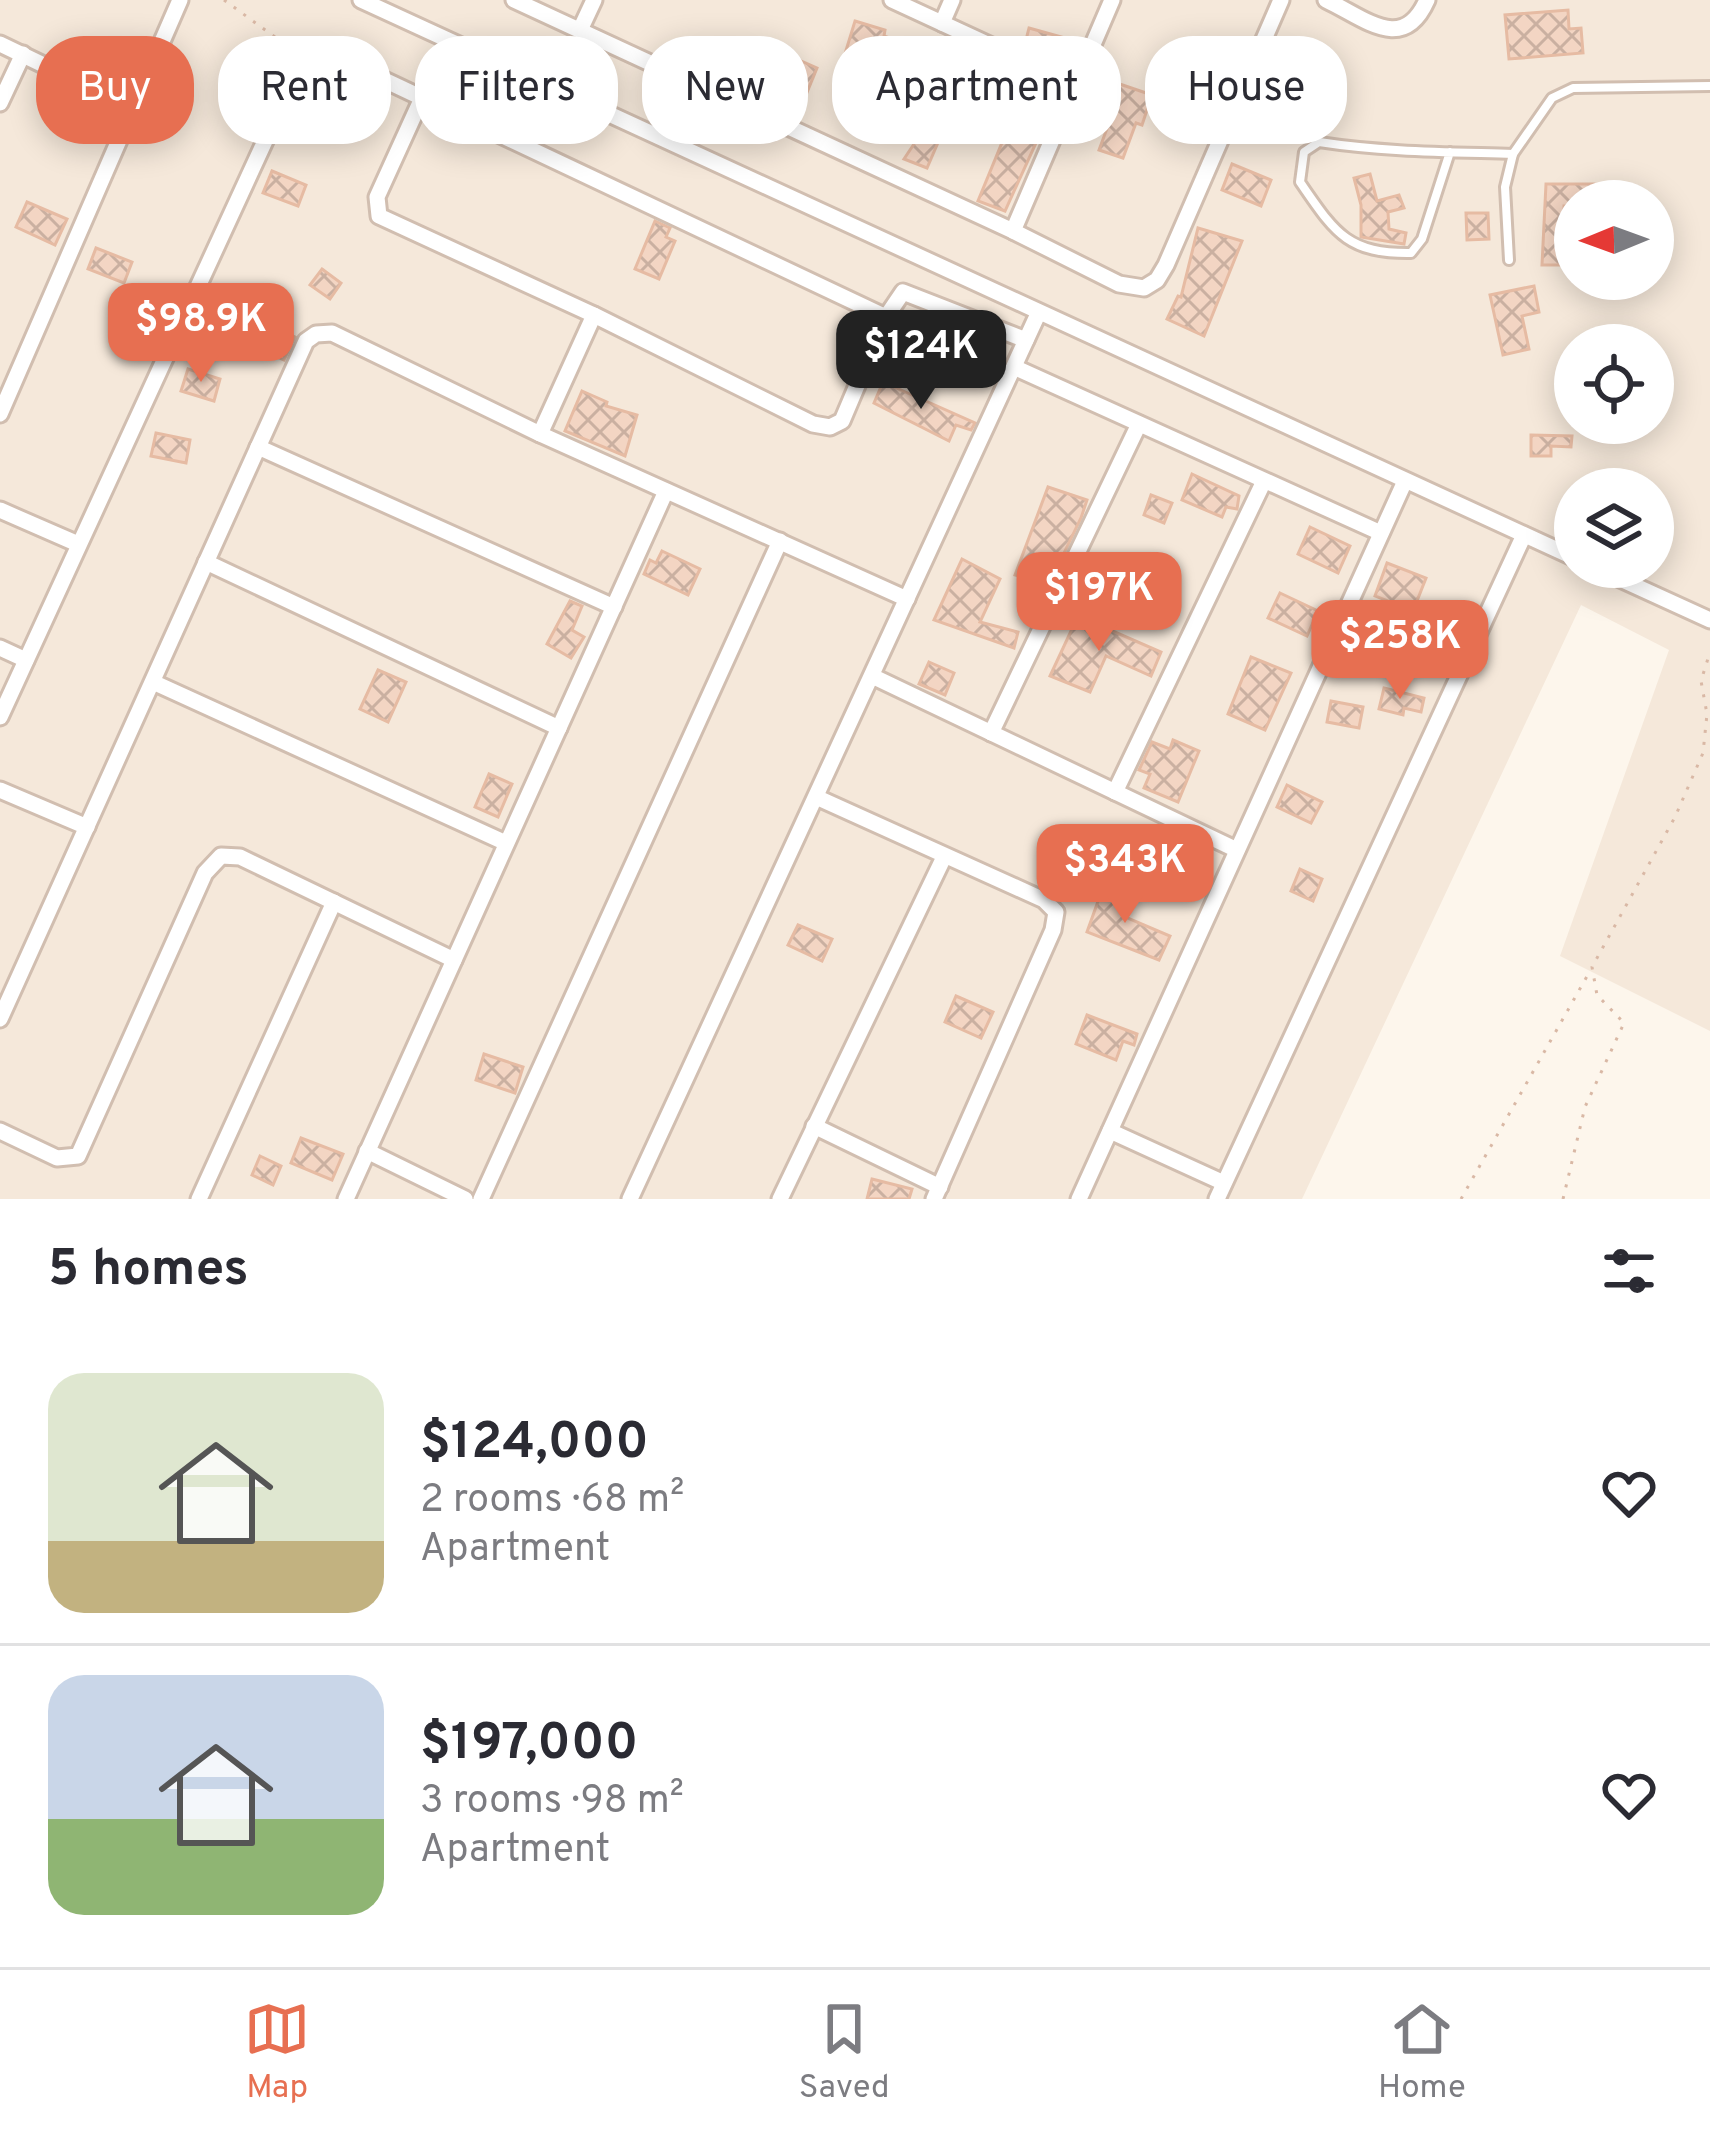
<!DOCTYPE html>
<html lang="en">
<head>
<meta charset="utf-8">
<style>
	body { margin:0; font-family:Overpass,sans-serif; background:#f2f2f3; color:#2b2b33; height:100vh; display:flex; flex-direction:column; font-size:45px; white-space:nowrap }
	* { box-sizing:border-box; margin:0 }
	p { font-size:39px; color:#7c7c81 }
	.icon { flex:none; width:66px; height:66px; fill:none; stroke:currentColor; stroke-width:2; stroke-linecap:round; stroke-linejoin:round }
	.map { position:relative; height:1199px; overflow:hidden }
	.panel { display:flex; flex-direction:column; background:#fff; flex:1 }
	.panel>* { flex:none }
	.banner { position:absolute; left:36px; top:36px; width:1638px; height:108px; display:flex; gap:24px }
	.needle { width:78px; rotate:269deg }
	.tools { position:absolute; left:1554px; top:180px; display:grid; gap:24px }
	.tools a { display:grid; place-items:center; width:120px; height:120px; border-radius:50%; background:#fff; box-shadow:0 6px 30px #0003; font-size:60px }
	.price { position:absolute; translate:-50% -102px; padding:0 27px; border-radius:24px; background:#e76f51; color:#fff; font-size:39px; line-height:78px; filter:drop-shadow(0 3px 6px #0008) }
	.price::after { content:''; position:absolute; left:50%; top:72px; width:36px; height:27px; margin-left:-18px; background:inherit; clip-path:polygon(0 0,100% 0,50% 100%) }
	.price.on { background:#222; color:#fff }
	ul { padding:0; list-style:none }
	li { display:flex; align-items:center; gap:36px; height:300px; padding:0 48px }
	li+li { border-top:3px solid #e1e1e2 }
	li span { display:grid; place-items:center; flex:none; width:336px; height:240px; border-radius:36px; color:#555 }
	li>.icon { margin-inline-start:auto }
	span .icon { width:144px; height:144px; fill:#fffc; stroke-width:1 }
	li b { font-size:51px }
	h2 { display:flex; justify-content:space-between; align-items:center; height:144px; padding:0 48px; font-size:51px }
	.chip { padding:0 42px; border-radius:48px; background:#fff; box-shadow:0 6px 30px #0003; font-size:42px; line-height:108px }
	.chip.on { background:#e76f51; color:#fff }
	.tab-bar { display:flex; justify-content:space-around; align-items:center; height:168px; border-top:3px solid #e1e1e2; background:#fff; font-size:33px; color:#7c7c81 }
	.tab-bar a { display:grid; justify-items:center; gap:6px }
	.tab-bar .on { color:#e76f51 }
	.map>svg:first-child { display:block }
</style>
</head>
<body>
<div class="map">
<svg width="1710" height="1199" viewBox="0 0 1710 1199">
	<defs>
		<pattern id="building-cross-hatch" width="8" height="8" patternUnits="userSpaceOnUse" patternTransform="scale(3)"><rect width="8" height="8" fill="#f3d5c3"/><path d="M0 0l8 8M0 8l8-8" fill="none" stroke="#cab0a1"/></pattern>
	</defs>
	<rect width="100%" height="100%" fill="#fdf6ec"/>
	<path fill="#f5e8da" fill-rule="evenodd" d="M 0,0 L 1710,0 L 1710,1031 L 1560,956 L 1669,650 L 1581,605 L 1302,1199 L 0,1199 ZM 1575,201 L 1653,201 L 1653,279 L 1575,279 ZM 1575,345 L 1653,345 L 1653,423 L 1575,423 ZM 1575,489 L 1653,489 L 1653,567 L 1575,567 Z"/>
	<g fill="url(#building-cross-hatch)" stroke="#e6bba3" stroke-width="3">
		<path d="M 1568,10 L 1569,29 L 1581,28 L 1583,53 L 1509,59 L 1505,15 Z"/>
		<path d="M 855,21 L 885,30 L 884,36 L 932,54 L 928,65 L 971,82 L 956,120 L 949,117 L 927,168 L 904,159 L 914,144 L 926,97 L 872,76 L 871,79 L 840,70 Z"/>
		<path d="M 1029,28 L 1076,41 L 1069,68 L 1024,48 Z"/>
		<path d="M 1283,45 L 1322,52 L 1318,75 L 1298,111 L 1286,106 L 1279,133 L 1262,128 L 1270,98 L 1262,94 Z"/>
		<path d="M 790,56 L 817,68 L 801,107 L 774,96 Z"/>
		<path d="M 1105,79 L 1152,95 L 1142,125 L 1136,123 L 1123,158 L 1099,150 L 1112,115 L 1095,109 Z"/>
		<path d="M 1022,94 L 1039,100 L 1037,107 L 1050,112 L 1005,211 L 978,201 Z"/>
		<path d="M 1232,164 L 1271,180 L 1261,206 L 1222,190 Z"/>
		<path d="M 272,171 L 306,185 L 298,206 L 263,193 Z"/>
		<path d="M 1370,174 L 1377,201 L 1399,195 L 1404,208 L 1388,212 L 1389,229 L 1406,233 L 1404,244 L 1361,237 L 1361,205 L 1354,178 Z"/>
		<path d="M 1546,184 L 1598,184 L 1598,201 L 1575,201 L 1575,206 L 1564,206 L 1564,237 L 1570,237 L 1570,265 L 1542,265 Z"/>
		<path d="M 27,202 L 67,219 L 55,245 L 16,227 Z"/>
		<path d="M 1466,213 L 1488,213 L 1489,239 L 1467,240 Z"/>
		<path d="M 655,221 L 670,228 L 666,237 L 675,241 L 659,279 L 635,269 Z"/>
		<path d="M 1198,228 L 1242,241 L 1204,336 L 1167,319 L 1178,296 L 1181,297 Z"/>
		<path d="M 96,248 L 132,262 L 124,283 L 88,269 Z"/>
		<path d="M 322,269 L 341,283 L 330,299 L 310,285 Z"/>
		<path d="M 1534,286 L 1539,312 L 1522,316 L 1529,349 L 1503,355 L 1490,295 Z"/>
		<path d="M 256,319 L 295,337 L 284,360 L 246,343 Z"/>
		<path d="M 188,369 L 220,379 L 214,401 L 181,391 Z"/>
		<path d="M 883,382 L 975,423 L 971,430 L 956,425 L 949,441 L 874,403 Z"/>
		<path d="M 582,391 L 607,402 L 606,406 L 637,415 L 625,456 L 565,431 Z"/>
		<path d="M 156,433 L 190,440 L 186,463 L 151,456 Z"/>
		<path d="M 1531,435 L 1572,436 L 1571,447 L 1551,446 L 1551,456 L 1531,456 Z"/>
		<path d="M 1192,474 L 1239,496 L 1237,509 L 1226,507 L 1222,517 L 1182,500 Z"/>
		<path d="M 1048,487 L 1087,500 L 1081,518 L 1052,578 L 1033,573 L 1031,579 L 1015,575 Z"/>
		<path d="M 1151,495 L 1172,503 L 1164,523 L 1144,515 Z"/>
		<path d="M 1310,527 L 1350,546 L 1338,573 L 1298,554 Z"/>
		<path d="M 662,551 L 700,569 L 688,595 L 644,574 L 650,560 L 656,563 Z"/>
		<path d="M 962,559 L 1000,579 L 980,622 L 1018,632 L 1014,648 L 934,620 Z"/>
		<path d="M 1387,563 L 1426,578 L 1413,611 L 1375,596 Z"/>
		<path d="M 1280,593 L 1318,611 L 1307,636 L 1268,618 Z"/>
		<path d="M 570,601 L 582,606 L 572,630 L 584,637 L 571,658 L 547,644 Z"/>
		<path d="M 1078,616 L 1161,652 L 1151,676 L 1106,656 L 1090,692 L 1050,676 Z"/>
		<path d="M 1413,623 L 1450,634 L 1446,645 L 1436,642 L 1432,653 L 1407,646 Z"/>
		<path d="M 1251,657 L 1291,673 L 1265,730 L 1228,714 Z"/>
		<path d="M 929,662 L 954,673 L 945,695 L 919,684 Z"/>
		<path d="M 378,670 L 406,682 L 388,722 L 360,709 Z"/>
		<path d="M 1384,688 L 1424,698 L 1421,712 L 1404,708 L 1403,715 L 1379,709 Z"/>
		<path d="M 1331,701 L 1363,707 L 1359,728 L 1327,722 Z"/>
		<path d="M 1173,740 L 1199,751 L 1178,802 L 1144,788 L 1150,774 L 1139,770 L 1152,742 L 1170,749 Z"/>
		<path d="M 489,774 L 512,784 L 498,817 L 475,807 Z"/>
		<path d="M 1287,785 L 1322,802 L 1311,823 L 1277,807 Z"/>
		<path d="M 1300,869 L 1322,879 L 1313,901 L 1291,891 Z"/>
		<path d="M 1120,887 L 1134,893 L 1125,917 L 1170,936 L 1159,960 L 1087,932 L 1101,893 L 1116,899 Z"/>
		<path d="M 798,925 L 832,939 L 822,961 L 788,945 Z"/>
		<path d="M 956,996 L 993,1012 L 981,1038 L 945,1022 Z"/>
		<path d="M 1087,1015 L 1137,1034 L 1134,1045 L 1123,1041 L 1116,1060 L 1076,1044 Z"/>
		<path d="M 484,1054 L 523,1067 L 515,1093 L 476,1080 Z"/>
		<path d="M 301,1138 L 343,1154 L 332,1180 L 291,1163 Z"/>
		<path d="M 260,1156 L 281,1166 L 273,1185 L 252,1175 Z"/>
		<path d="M 872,1179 L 912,1189 L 909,1199 L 867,1199 Z"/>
	</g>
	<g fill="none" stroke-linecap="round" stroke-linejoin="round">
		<g stroke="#d1beb0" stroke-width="14">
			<g id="lane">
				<path d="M 1450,152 L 1422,239 L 1411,253 C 1346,254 1334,231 1300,182 L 1304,152 L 1319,142 C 1384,152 1448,152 1513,154"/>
				<path d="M 1509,260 L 1505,187 L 1513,154 L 1552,98 L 1573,88 L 1710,86"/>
			</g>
		</g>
		<g stroke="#d1beb0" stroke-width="21">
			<g id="street">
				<path d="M 361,0 L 1575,558"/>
				<path d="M 514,0 L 1013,231 L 1119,284 L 1144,288 L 1157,280 L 1166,265 L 1281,0"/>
				<path d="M 892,0 L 1076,85"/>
				<path d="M 1326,0 C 1366,19 1403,54 1427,0"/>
				<path d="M 942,23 L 952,0"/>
				<path d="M 580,30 L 594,0"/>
				<path d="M 0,44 L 135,109"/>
				<path d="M 422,98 L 377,197 L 379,216 L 594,315 L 813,424 L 830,427 L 842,421 L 886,317 L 903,292 L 1026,340"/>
				<path d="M 0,103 L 23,54"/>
				<path d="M 1013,231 L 1112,0"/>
				<path d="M 1014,367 L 1381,533"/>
				<path d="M 0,414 L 180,0"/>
				<path d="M 540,434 L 594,315"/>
				<path d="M 258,447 L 614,607"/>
				<path d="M 0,510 L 78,544"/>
				<path d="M 206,562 L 559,728"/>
				<path d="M 1594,567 L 1710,620"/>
				<path d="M 0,648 L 26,660"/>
				<path d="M 872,676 L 1237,850"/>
				<path d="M 155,683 L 506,843"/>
				<path d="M 0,717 L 305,54 L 325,52 L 886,317"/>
				<path d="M 991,733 L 1139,424"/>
				<path d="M 0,790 L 87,827"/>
				<path d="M 1115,792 L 1264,481"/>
				<path d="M 816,797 L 1044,900 L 1056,912 L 1053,930 L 934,1199"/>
				<path d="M 0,1019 L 306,341 L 316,334 L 332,333 L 540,434 L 907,599"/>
				<path d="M 814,1126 L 940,1187"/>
				<path d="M 0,1131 L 57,1158 L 78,1156 L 205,873 L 221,856 L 240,857 L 454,960"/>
				<path d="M 1110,1131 L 1224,1183"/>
				<path d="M 367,1151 L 465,1199"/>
				<path d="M 199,1199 L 334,902"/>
				<path d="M 346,1199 L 666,491"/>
				<path d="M 481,1199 L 780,541"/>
				<path d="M 630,1199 L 1038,314"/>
				<path d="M 780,1199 L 944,857"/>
				<path d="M 1079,1199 L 1405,481"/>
				<path d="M 1217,1199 L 1524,535"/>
			</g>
		</g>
		<g stroke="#d9b8a5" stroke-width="3" stroke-dasharray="3 9" stroke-linecap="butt">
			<path d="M 224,0 L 290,48"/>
			<path d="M 1461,1199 L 1590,971"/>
			<path d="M 1563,1199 L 1585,1107 L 1624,1023 L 1597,995 L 1592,967 L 1675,817 L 1703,753 L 1707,714 L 1701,681 L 1710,652"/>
		</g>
		<use href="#lane" stroke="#fff" stroke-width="8"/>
		<use href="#street" stroke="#fff" stroke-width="15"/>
	</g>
</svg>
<div class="tools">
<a><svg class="needle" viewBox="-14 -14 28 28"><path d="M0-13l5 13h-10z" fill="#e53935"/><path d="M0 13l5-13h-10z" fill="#7c7c81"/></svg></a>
<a><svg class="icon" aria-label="locate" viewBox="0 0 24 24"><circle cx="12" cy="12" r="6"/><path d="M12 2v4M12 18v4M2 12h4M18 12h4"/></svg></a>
<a><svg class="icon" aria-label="layers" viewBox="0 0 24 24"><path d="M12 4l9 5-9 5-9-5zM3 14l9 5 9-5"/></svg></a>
</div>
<b class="price" style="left:201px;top:385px">$98.9K</b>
<b class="price on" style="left:921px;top:412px">$124K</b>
<b class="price" style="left:1099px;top:654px">$197K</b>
<b class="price" style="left:1400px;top:702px">$258K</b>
<b class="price" style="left:1125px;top:926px">$343K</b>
<div class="banner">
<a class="chip on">Buy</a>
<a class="chip">Rent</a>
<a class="chip">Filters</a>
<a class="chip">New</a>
<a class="chip">Apartment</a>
<a class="chip">House</a>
</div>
</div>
<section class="panel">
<h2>5 homes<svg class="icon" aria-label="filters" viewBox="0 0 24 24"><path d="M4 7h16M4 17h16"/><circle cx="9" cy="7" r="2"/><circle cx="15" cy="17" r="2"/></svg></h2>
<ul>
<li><span style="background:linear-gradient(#dfe7d0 70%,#c2b280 0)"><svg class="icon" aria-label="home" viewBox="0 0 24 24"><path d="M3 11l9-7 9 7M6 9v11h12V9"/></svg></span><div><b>$124,000</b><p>2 rooms · 68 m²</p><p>Apartment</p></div><svg class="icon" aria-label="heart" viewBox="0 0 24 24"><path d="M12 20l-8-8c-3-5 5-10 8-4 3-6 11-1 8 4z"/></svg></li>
<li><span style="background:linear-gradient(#c9d6e8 60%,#8fb573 0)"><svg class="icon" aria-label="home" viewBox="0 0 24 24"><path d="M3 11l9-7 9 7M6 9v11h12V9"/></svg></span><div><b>$197,000</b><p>3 rooms · 98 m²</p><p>Apartment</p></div><svg class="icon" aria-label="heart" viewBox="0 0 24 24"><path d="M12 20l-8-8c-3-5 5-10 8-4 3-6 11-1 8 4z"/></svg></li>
</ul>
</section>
<nav class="tab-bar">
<a class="on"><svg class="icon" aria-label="map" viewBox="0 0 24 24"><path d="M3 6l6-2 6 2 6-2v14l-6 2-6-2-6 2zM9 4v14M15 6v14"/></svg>Map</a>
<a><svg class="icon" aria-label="saved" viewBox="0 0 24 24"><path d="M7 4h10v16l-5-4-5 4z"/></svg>Saved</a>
<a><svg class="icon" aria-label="home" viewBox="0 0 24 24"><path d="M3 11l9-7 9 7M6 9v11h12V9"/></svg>Home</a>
</nav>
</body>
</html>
